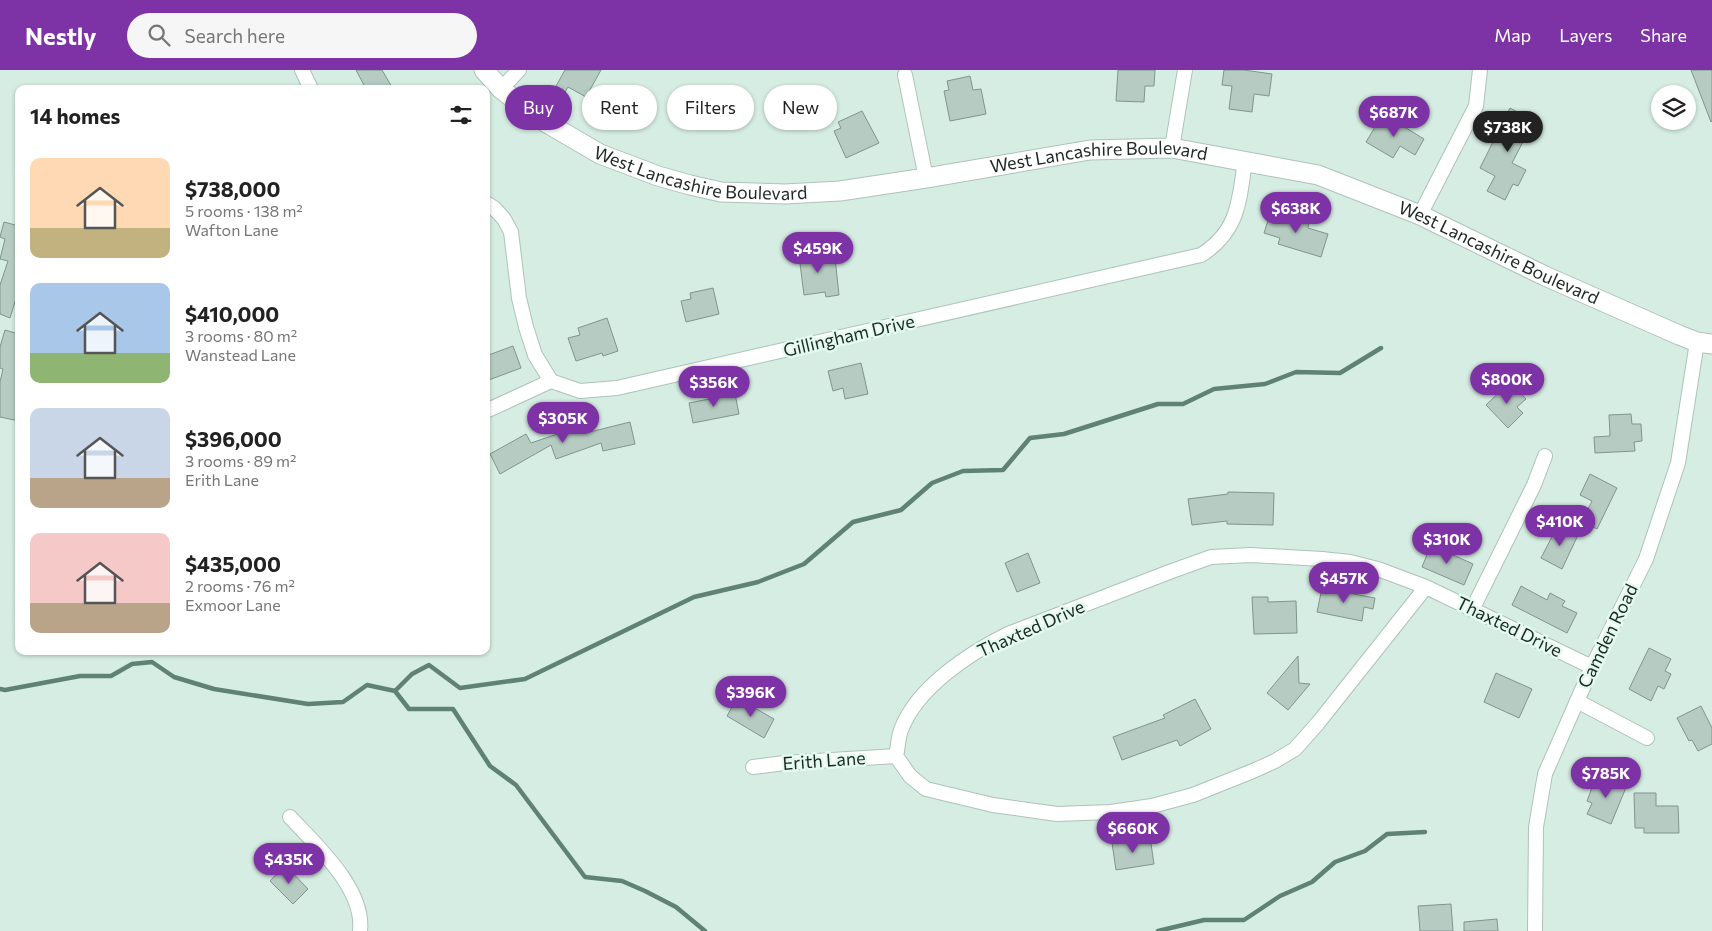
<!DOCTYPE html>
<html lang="en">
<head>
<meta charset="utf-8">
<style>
	body { margin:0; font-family:Commissioner,sans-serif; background:#f6f6f6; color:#222; height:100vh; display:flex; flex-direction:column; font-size:19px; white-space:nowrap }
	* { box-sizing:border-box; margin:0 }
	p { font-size:16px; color:#767676 }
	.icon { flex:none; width:28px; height:28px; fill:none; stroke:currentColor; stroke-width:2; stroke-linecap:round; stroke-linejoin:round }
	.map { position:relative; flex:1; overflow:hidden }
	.panel { position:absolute; left:15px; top:15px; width:475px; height:570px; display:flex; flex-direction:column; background:#fff; border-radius:10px; box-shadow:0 1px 4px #0004 }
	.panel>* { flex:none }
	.hud { position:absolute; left:505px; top:15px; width:475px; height:45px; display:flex; gap:10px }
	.tools { position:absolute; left:1651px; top:15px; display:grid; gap:10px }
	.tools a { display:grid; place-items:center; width:45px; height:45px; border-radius:50%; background:#fff; box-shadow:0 1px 4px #0004; font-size:25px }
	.price { position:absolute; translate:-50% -42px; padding:0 11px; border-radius:18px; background:#7d33a5; color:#fff; font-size:16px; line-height:32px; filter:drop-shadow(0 1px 2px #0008) }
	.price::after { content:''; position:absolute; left:50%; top:30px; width:15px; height:11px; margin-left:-8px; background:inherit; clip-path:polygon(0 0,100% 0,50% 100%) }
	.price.current { background:#222; color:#fff }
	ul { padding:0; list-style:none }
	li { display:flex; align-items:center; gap:15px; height:125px; padding:0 15px }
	li span { display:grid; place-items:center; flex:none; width:140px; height:100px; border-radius:10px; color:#555 }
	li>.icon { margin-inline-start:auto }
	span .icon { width:60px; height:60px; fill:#fffc; stroke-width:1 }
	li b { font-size:21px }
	h2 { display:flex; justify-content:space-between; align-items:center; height:60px; padding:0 15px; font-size:21px }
	.chip { padding:0 18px; border-radius:22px; background:#fff; box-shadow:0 1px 4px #0004; font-size:18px; line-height:45px }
	.chip.current { background:#7d33a5; color:#fff }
	header { display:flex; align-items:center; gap:30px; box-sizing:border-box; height:70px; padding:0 25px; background:#7d33a5; color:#fff }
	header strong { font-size:24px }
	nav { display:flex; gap:28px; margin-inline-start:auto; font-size:18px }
	.search { width:350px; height:45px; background:#f6f6f6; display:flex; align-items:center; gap:12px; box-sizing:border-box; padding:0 18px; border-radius:28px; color:#767676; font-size:19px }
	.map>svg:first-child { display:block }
</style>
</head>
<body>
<header>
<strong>Nestly</strong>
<div class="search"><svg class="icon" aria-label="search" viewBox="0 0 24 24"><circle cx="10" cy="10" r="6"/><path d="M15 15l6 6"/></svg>Search here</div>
<nav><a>Map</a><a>Layers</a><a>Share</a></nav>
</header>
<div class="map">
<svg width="1712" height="861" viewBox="0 0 1712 861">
	<rect width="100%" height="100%" fill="#d6ede3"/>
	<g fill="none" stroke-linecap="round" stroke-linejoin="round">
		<g stroke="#5f8274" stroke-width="4.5">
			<path d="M 0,619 L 5,620 L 80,606 L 111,606 L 132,594 L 152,592 L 174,607 L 214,619 L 308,634 L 343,632 L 367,615 L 395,621 L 412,604 L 429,595 L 460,618 L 525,609 L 694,527 L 758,512 L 804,494 L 853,452 L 901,440 L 932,413 L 963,401 L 1003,400 L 1030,368 L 1064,364 L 1158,334 L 1183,334 L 1214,319 L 1265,314 L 1296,302 L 1340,303 L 1381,278"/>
			<path d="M 395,621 L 409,639 L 453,639 L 490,696 L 516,715 L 585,807 L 622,811 L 645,821 L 676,837 L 705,861"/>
			<path d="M 1158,861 L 1204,850 L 1244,850 L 1280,826 L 1312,812 L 1335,792 L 1365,781 L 1387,764 L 1425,762"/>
		</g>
	</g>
	<g fill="#b6ccc3" stroke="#80958c">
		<path d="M 356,0 L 382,0 L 393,19 L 366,19 Z"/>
		<path d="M 565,0 L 601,0 L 586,27 L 568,17 L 565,22 L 556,16 Z"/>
		<path d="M 1118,0 L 1155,0 L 1154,16 L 1145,16 L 1144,32 L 1116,31 Z"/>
		<path d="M 1224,0 L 1244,0 L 1272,4 L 1269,26 L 1254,24 L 1252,42 L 1229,39 L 1232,16 L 1222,15 Z"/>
		<path d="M 1691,0 L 1712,0 L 1712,51 L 1711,52 Z"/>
		<path d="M 970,6 L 973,20 L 981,19 L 986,44 L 950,51 L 944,21 L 949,20 L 947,11 Z"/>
		<path d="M 1510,38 L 1538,53 L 1530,68 L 1526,66 L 1512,93 L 1526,100 L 1518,116 L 1513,114 L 1505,130 L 1487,121 L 1495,106 L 1480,98 Z"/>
		<path d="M 862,41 L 879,73 L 846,88 L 834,61 L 841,58 L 838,52 Z"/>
		<path d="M 1383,44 L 1424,69 L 1415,85 L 1400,76 L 1393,88 L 1366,72 Z"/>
		<path d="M 1271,141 L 1309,152 L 1308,158 L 1328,164 L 1321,187 L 1278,174 L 1280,168 L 1264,163 Z"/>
		<path d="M 4,152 L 19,156 L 19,219 L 10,248 L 0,244 L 0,215 L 8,191 L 0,189 L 5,169 L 0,167 Z"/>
		<path d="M 815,177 L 816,190 L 835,188 L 839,225 L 826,227 L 825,222 L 804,225 L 798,178 Z"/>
		<path d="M 713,218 L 719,244 L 686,252 L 681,231 L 691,229 L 690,223 Z"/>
		<path d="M 607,248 L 618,281 L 603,286 L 602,283 L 576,291 L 568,268 L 580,265 L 578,258 Z"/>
		<path d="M 5,260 L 19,264 L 19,351 L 0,347 L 0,312 L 3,299 L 0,298 L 0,277 Z"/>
		<path d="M 513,276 L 521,298 L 486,311 L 486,286 Z"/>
		<path d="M 861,293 L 868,324 L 845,329 L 843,318 L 833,321 L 828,301 Z"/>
		<path d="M 1510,312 L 1526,329 L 1517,337 L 1523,343 L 1508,358 L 1486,335 Z"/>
		<path d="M 735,324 L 739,344 L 693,353 L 689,333 Z"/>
		<path d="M 1631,344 L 1632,354 L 1641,354 L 1642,371 L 1634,372 L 1635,381 L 1595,383 L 1594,367 L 1610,366 L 1609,345 Z"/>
		<path d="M 630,352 L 635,374 L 603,381 L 601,373 L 556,389 L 551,375 L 500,404 L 490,384 L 526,364 L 531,373 L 584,355 L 586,363 Z"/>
		<path d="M 1590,404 L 1617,418 L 1597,459 L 1582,451 L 1592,431 L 1580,425 Z"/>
		<path d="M 1228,422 L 1274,423 L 1273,455 L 1227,454 L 1227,451 L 1192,455 L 1188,429 L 1228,424 Z"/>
		<path d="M 1558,455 L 1578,465 L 1562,499 L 1541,488 Z"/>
		<path d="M 1431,475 L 1473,494 L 1464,515 L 1422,497 Z"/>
		<path d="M 1028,483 L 1040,513 L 1017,522 L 1005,493 Z"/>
		<path d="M 1521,516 L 1547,530 L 1550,523 L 1565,531 L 1562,536 L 1577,543 L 1567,563 L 1512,535 Z"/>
		<path d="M 1322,518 L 1375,528 L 1373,539 L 1364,537 L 1362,551 L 1317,542 Z"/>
		<path d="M 1252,527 L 1268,527 L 1268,532 L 1296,531 L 1297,563 L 1254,564 Z"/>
		<path d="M 1649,578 L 1671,589 L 1665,601 L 1671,604 L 1664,619 L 1658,616 L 1651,631 L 1629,619 Z"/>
		<path d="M 1298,586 L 1299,613 L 1310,614 L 1288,640 L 1267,623 Z"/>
		<path d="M 1496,603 L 1532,619 L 1519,648 L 1484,632 Z"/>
		<path d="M 737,628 L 774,649 L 764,668 L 727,646 Z"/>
		<path d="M 1195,629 L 1211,659 L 1180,676 L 1177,670 L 1122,690 L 1113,667 L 1165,648 L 1163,645 Z"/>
		<path d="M 1701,636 L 1712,658 L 1712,674 L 1698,681 L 1692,670 L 1689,671 L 1677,648 Z"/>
		<path d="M 1604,705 L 1627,715 L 1611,754 L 1587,744 L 1592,733 L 1587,731 L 1593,715 L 1599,717 Z"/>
		<path d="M 1634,723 L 1656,723 L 1656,736 L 1678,736 L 1679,763 L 1644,763 L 1644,758 L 1635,758 Z"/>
		<path d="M 1150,767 L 1154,794 L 1116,800 L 1112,773 Z"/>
		<path d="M 285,795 L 308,819 L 293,834 L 270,811 Z"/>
		<path d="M 1451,834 L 1453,861 L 1420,861 L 1418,836 Z"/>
		<path d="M 1497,849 L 1498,861 L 1464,861 L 1464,852 Z"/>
	</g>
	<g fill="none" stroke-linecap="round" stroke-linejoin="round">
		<g stroke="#adc3b9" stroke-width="16">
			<g id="minor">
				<path d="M 302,0 L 311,19"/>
				<path d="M 905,5 L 926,108"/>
				<path d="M 501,19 L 519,0"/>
				<path d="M 1172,78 L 1185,0"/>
				<path d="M 486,133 L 494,138 L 504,149 L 511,162 L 519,228 L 526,257 L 535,285 L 551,311 L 580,321 L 617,318 L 1201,185 C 1239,161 1239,131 1245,91"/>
				<path d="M 1420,145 L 1476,36 L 1480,0"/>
				<path d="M 486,341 L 551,311"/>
				<path d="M 1426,517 L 1318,653 L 1295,679 L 1275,691 L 1253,701 L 1193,725 L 1152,736 L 1111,742 L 1057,744 L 993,735 L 926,719 L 910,706 L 896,686 C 898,678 898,668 901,660 C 917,617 970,583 1008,564 L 1172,501 L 1211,487 L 1251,485 L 1322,489 L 1350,492 L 1378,499 L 1426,517 L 1592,597"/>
				<path d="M 1472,540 L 1534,415 L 1545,386"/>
				<path d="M 1577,631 L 1647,668"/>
				<path d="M 753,697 L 784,693 L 896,686"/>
				<path d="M 290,747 C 316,775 365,819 360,861"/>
				<path d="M 1535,861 L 1536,757 L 1545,704 L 1592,597 L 1646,489 L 1678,393 L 1697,272"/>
			</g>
		</g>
		<g stroke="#adc3b9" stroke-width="21">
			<g id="major">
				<path id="s1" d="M 484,0 L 501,19 L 540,49 L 600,84 L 658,106 L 690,115 L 721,122 L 785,124 L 840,121 L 926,108 L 1090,80 L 1172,78 L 1318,105 L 1420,145 L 1545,206 L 1679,265 L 1697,272 L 1712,274"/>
			</g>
		</g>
		<use href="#minor" stroke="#fff" stroke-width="14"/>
		<use href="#major" stroke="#fff" stroke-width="19"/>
	</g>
	<g text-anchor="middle" stroke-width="5" stroke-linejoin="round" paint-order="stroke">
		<g font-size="18" fill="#1f2824" stroke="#e3faf0">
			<text dy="6" stroke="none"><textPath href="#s1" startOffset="652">West Lancashire Boulevard</textPath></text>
			<text dy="6" stroke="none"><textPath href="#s1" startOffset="248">West Lancashire Boulevard</textPath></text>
			<text dy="6" stroke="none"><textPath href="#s1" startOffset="1071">West Lancashire Boulevard</textPath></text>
			<text transform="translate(849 266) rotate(-13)" y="6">Gillingham Drive</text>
			<text transform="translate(1509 557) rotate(26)" y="6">Thaxted Drive</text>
			<text transform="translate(1031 559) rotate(-24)" y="6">Thaxted Drive</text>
			<text transform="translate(1608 566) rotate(-64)" y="6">Camden Road</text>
			<text transform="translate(824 691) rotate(-4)" y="6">Erith Lane</text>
		</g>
	</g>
</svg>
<div class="tools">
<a><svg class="icon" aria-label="layers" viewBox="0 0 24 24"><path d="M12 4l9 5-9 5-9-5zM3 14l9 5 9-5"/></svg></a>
</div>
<b class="price" style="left:1394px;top:68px">$687K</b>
<b class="price current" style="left:1508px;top:83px">$738K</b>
<b class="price" style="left:1296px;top:164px">$638K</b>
<b class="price" style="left:818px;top:204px">$459K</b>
<b class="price" style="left:1507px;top:335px">$800K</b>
<b class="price" style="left:714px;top:338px">$356K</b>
<b class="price" style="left:563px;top:374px">$305K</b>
<b class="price" style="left:1560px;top:477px">$410K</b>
<b class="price" style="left:1447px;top:495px">$310K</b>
<b class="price" style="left:1344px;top:534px">$457K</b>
<b class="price" style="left:751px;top:648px">$396K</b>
<b class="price" style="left:1606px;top:729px">$785K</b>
<b class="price" style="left:1133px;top:784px">$660K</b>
<b class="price" style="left:289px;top:815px">$435K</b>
<div class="hud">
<a class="chip current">Buy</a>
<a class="chip">Rent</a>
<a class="chip">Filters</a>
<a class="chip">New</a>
</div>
<section class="panel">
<h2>14 homes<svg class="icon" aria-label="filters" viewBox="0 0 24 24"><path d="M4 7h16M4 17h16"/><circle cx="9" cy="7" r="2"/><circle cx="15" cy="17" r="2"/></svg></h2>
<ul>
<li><span style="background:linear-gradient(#ffd9b3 70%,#c2b280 0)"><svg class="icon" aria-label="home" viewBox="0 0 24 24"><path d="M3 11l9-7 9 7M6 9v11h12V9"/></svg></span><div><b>$738,000</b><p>5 rooms · 138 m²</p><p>Wafton Lane</p></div></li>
<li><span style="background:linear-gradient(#a9c7e8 70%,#8fb573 0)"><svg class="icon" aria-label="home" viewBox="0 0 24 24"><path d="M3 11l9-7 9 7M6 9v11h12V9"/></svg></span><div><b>$410,000</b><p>3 rooms · 80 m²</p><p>Wanstead Lane</p></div></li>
<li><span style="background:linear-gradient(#c9d6e8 70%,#b9a48a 0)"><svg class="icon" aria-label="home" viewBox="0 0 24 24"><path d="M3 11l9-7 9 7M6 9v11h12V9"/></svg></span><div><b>$396,000</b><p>3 rooms · 89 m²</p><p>Erith Lane</p></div></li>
<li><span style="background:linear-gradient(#f6c9c9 70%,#b9a48a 0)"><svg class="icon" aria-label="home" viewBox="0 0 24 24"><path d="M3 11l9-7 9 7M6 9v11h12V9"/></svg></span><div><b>$435,000</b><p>2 rooms · 76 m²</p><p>Exmoor Lane</p></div></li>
</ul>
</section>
</div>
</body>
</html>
